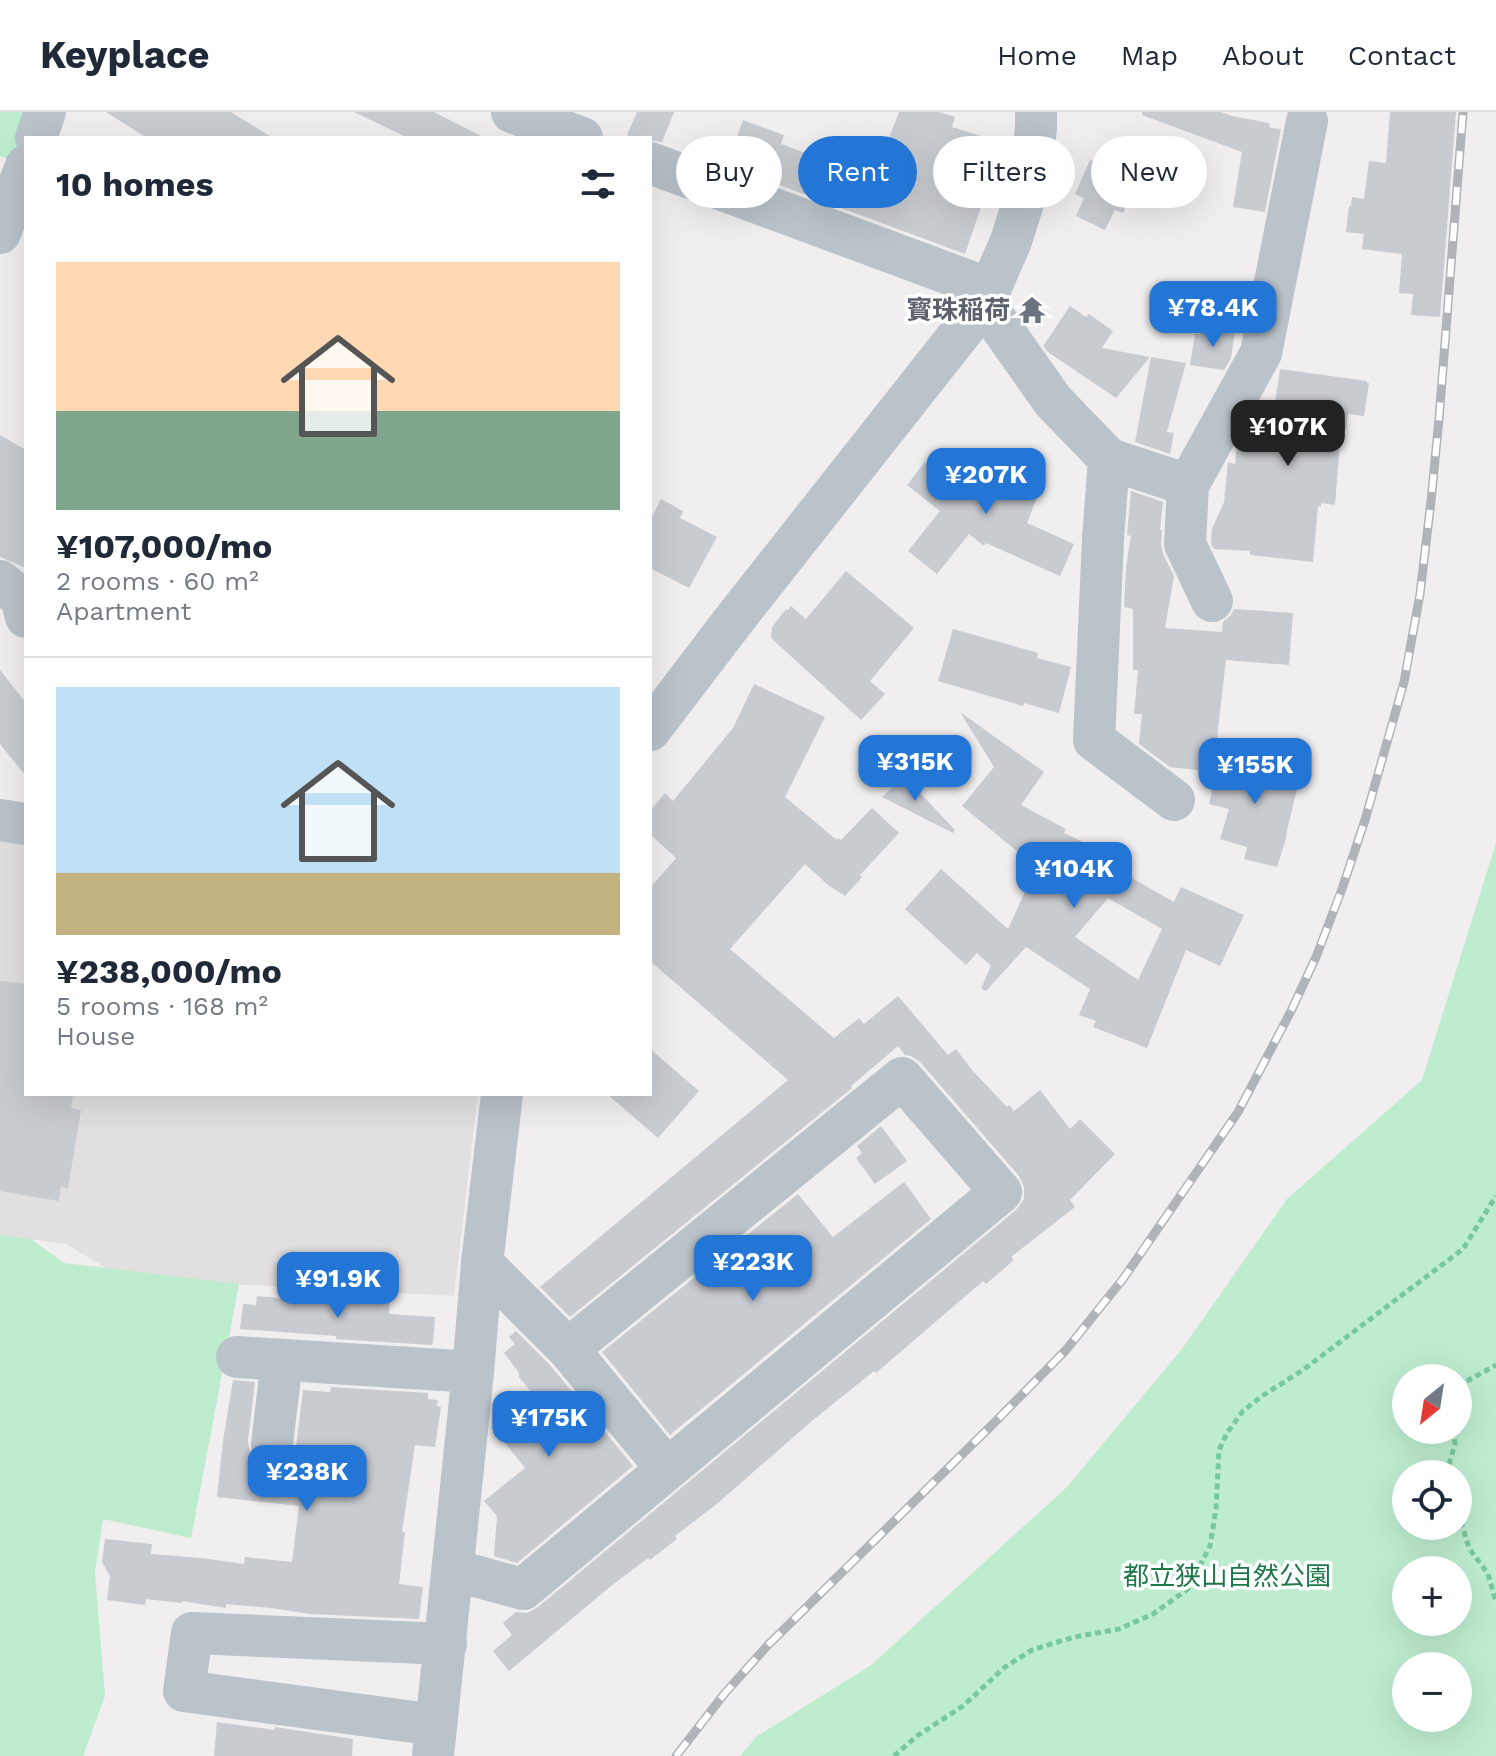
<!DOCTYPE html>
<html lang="en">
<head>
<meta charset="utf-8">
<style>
	body { margin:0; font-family:"Work Sans","Noto Sans JP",sans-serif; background:#f2f2f3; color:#1f2937; height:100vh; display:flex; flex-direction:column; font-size:30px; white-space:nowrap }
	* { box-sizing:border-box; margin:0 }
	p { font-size:26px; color:#747a83 }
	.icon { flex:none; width:44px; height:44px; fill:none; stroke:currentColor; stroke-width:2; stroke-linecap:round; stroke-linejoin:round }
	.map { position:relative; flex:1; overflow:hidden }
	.sheet { position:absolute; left:24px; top:24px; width:628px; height:960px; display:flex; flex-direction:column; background:#fff; border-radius:0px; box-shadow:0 8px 32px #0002 }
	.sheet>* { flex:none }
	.banner { position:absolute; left:676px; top:24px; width:700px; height:72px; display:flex; gap:16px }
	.needle { width:52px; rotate:210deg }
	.controls { position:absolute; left:1392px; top:1252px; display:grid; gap:16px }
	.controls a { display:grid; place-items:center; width:80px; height:80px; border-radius:50%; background:#fff; box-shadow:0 8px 32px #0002; font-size:40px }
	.price { position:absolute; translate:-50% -68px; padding:0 18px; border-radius:16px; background:#2376d6; color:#fff; font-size:26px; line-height:52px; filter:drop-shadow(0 2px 4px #0008) }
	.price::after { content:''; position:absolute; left:50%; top:48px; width:24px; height:18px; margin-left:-12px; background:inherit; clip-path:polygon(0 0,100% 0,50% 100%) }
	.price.selected { background:#222; color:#fff }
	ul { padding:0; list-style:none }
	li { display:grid; align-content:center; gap:16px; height:424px; padding:0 32px }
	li+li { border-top:2px solid #e0e1e3 }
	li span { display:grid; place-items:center; height:248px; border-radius:0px; color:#555 }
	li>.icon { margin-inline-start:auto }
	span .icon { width:144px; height:144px; fill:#fffc; stroke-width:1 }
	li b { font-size:34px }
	h2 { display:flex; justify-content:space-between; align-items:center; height:96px; padding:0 32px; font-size:34px }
	.pill { padding:0 28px; border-radius:36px; background:#fff; box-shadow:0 8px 32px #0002; font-size:28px; line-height:72px }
	.pill.selected { background:#2376d6; color:#fff }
	header { display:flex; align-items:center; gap:48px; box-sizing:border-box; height:112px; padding:0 40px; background:#fff; border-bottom:2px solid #e0e1e3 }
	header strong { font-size:38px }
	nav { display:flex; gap:44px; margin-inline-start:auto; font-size:28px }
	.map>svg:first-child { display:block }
</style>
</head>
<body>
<header>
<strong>Keyplace</strong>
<nav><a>Home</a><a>Map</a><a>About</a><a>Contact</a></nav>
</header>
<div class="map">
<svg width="1496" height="1644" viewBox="0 0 1496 1644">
	<rect width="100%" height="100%" fill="#f0eeee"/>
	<path fill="#e1dfdf" d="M 0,726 L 26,730 L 26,982 L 478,982 L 454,1184 L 123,1166 L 66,1132 L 0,1123 Z"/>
	<g fill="#beeccf" fill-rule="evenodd">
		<path d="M 0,0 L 30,0 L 13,48 L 0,44 Z"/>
		<path d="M 1496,731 L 1496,1644 L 740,1644 L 757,1624 L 870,1554 L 1067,1375 L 1182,1237 L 1287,1087 L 1422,968 ZM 1406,1266 L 1458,1266 L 1458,1318 L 1406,1318 ZM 1458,1362 L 1458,1414 L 1406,1414 L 1406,1362 ZM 1406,1458 L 1458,1458 L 1458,1510 L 1406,1510 ZM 1406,1554 L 1458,1554 L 1458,1606 L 1406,1606 Z"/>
		<path d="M 0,1123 L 31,1127 L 64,1151 L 239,1172 L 191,1426 L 103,1407 L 95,1461 L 105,1584 L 83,1644 L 0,1644 Z"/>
	</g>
	<g fill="#c8cbd0" fill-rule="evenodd">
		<path d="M 106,0 L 231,0 L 273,26 L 147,26 Z"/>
		<path d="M 354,0 L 434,0 L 485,26 L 408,26 Z"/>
		<path d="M 637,0 L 674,0 L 662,30 L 650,28 L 650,26 L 635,26 L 627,23 Z"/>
		<path d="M 899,0 L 939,0 L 955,5 L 952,15 L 994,28 L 976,87 L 983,89 L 965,142 L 712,48 L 719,31 L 733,37 L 743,8 L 784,23 L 781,32 L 874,66 Z"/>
		<path d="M 1142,0 L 1221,0 L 1232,4 L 1269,11 L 1270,16 L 1281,17 L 1265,100 L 1233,95 L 1242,40 L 1142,3 Z"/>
		<path d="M 1390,0 L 1456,0 L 1440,205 L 1411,203 L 1413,182 L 1399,181 L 1402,142 L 1362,137 L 1364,122 L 1346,120 L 1349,94 L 1351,94 L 1352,85 L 1364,87 L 1369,49 L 1386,51 Z"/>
		<path d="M 1090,48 L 1137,67 L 1123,101 L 1115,98 L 1105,118 L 1076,104 L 1084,86 L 1075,82 Z"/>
		<path d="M 1070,194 L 1086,205 L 1089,202 L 1113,219 L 1102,236 L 1150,245 L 1116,286 L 1048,240 L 1043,234 Z"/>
		<path d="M 1201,215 L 1235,220 L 1231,246 L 1224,258 L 1190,253 L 1195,222 L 1200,222 Z"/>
		<path d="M 1151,245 L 1186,251 L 1167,320 L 1174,321 L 1170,342 L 1135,330 Z"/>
		<path d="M 1280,257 L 1367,269 L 1367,271 L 1369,271 L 1364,304 L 1348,302 L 1346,318 L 1341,317 L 1335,393 L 1321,391 L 1321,395 L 1318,394 L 1313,450 L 1250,443 L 1250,439 L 1214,437 L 1211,432 L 1212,417 L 1224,390 L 1228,350 L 1235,352 L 1237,334 L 1251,309 L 1272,312 Z"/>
		<path d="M 0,323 L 26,338 L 26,456 L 0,445 Z"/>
		<path d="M 1005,340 L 1044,369 L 1035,380 L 1038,383 L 1027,411 L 1074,432 L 1060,464 L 986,431 L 984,434 L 969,422 L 937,462 L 908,439 L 940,399 L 907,373 L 925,350 L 927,351 L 931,346 L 966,375 L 974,366 L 979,370 L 1000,342 L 1002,343 Z"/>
		<path d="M 1131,379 L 1163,390 L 1160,418 L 1162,418 L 1161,432 L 1163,442 L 1174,464 L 1165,516 L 1222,520 L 1223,510 L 1231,503 L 1234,497 L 1293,501 L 1289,553 L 1226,548 L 1213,660 L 1170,655 L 1139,632 L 1142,602 L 1134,602 L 1138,558 L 1133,558 L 1133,497 L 1124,495 L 1126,455 L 1131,424 L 1127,423 Z"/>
		<path d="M 661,387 L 683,399 L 680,406 L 717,425 L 689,476 L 650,456 L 650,409 Z"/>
		<path d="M 846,459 L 914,516 L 870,569 L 885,582 L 861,608 L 771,526 L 772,515 L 786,497 L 788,498 L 791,494 L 806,507 Z"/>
		<path d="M 953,517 L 1038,541 L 1037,546 L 1071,555 L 1059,601 L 1024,591 L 1023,594 L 938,569 Z"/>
		<path d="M 0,558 L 26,591 L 26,664 L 0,632 Z"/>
		<path d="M 754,572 L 825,605 L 785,685 L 837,728 L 838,726 L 841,728 L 872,696 L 899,721 L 860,763 L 862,765 L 845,784 L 828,773 L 805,752 L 730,837 L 834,926 L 859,906 L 864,912 L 898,884 L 948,943 L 956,937 L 972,958 L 1007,995 L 1009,993 L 1014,999 L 1040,978 L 1070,1017 L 1080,1007 L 1115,1042 L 1070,1088 L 1075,1095 L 1011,1145 L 1014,1148 L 986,1172 L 983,1169 L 876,1261 L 874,1259 L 813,1308 L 718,1391 L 675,1424 L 677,1427 L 650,1448 L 648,1446 L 611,1474 L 509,1559 L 493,1539 L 512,1523 L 503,1511 L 516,1500 L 527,1501 L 538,1495 L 1016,1098 L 1024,1087 L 1024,1075 L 1019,1064 L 920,950 L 911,944 L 905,943 L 898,934 L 851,974 L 852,976 L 570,1205 L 540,1175 L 788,968 L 650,849 L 650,776 L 676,746 L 650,722 L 650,699 L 665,681 L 673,689 L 733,616 Z"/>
		<path d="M 960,600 L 1044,660 L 1021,693 L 1066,717 L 1064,721 L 1104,740 L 1100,748 L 1174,790 L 1181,775 L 1244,803 L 1220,854 L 1186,838 L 1147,936 L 1093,915 L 1096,909 L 1079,903 L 1090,877 L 1026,835 L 986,879 L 981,876 L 991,854 L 977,841 L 966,853 L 905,797 L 941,757 L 1008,817 L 1033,762 L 1018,755 L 1023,744 L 962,694 L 994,655 ZM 1108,786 L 1162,817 L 1138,868 L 1075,825 Z"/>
		<path d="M 1221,641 L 1301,660 L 1286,723 L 1287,723 L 1277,755 L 1244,747 L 1247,735 L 1220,727 L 1229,697 L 1209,692 Z"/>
		<path d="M 904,664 L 955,718 L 953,721 L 882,685 Z"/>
		<path d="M 0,869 L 26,872 L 26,982 L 73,982 L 71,996 L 81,998 L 68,1076 L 61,1075 L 59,1089 L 0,1079 Z"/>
		<path d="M 650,937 L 699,979 L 658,1026 L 607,982 L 650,982 Z"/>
		<path d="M 881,1014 L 907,1049 L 875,1072 L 856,1046 L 862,1041 L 857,1034 Z"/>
		<path d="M 904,1070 L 931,1107 L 670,1323 L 602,1240 L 798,1082 L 833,1125 Z"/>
		<path d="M 257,1184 L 322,1190 L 322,1188 L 346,1190 L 347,1187 L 390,1189 L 389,1202 L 435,1205 L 433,1231 L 431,1233 L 336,1227 L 336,1224 L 240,1217 L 243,1192 L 256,1193 Z"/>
		<path d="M 516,1219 L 550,1253 L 633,1354 L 517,1451 L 494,1444 L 497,1404 L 484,1389 L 525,1356 L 495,1318 L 536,1286 L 519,1265 L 519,1261 L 504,1241 L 515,1232 L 509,1225 Z"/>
		<path d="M 233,1268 L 255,1270 L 248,1329 L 250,1341 L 257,1351 L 270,1356 L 282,1354 L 292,1346 L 296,1335 L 303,1278 L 330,1280 L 331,1275 L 428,1281 L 428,1287 L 438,1288 L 437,1294 L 441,1295 L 435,1335 L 415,1333 L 402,1420 L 405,1420 L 399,1472 L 423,1475 L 419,1507 L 310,1502 L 271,1496 L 226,1492 L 226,1496 L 182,1489 L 182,1491 L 146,1487 L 145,1493 L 107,1488 L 110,1464 L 102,1450 L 105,1427 L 152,1432 L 151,1442 L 201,1446 L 244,1452 L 245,1445 L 292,1450 L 299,1394 L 217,1385 L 223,1329 Z"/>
		<path d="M 217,1610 L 275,1618 L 275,1615 L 353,1627 L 352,1644 L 214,1644 Z"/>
	</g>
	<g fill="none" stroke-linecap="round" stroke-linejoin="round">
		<g stroke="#78c89e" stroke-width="5" stroke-dasharray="6 4" stroke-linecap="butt">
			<path d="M 1458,1274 L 1496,1253"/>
			<path d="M 1446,1362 L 1455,1332 L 1453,1318"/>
			<path d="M 1458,1400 L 1469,1436 L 1488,1462 L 1496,1490"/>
			<path d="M 894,1644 L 917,1624 L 963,1594 L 1005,1555 L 1032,1538 L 1074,1525 L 1119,1517 L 1153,1502 L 1188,1477 L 1210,1434 L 1216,1397 L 1219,1338 L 1227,1321 L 1243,1299 L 1262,1284 L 1303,1258 L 1463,1137 L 1496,1084"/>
		</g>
		<g stroke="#bac3ca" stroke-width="42">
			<path d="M 512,0 L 582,26"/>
			<path d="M 36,26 L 45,0"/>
			<path d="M 650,51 L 990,177"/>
			<path d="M 0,121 L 26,54"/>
			<path d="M 984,191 L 1053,289 L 1109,347 L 1103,427 L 1094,628 L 1174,688"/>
			<path d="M 1109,347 L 1188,373"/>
			<path d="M 0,469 L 21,486 L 26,505"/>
			<path d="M 1212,489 L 1185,432 L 1188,373 L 1261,241 L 1307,9"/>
			<path d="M 650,618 L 737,504 L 984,191 L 1011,129 L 1029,72 L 1036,17 L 1036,0"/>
			<path d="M 0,708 L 26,712"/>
			<path d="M 482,1151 L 568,1237 L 667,1357"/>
			<path d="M 237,1245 L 473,1260"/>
			<path d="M 272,1332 L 282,1248"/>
			<path d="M 453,1458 L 523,1477 L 1001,1080 L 902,966 L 568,1237"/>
			<path d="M 436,1613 L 184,1579 L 192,1521 L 446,1532"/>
			<path d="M 433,1644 L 473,1260 L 482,1151 L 502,982"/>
		</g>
		<g stroke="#b0b4b8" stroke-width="9">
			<path id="rail" d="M 676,1644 L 725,1581 L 768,1533 L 994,1311 L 1066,1238 L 1123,1167 L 1238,1000 L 1291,899 L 1316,845 L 1342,777 L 1365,708 L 1404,570 L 1420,482 L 1431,389 L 1439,307 L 1463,0"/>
		</g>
		<use href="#rail" stroke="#fff" stroke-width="6" stroke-dasharray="18" stroke-linecap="butt"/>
	</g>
	<defs>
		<g id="temple-bare" transform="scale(2.16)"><path d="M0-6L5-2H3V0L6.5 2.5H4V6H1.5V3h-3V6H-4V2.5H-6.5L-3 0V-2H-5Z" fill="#6b7280" stroke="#fff" stroke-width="2.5" paint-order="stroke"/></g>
	</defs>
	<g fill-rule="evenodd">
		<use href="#temple-bare" x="1032" y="198"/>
	</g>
	<g text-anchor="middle" stroke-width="7" stroke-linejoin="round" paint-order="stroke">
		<g font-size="26" font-weight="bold" fill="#5b616d" stroke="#fff" text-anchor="end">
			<text x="1010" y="207">寳珠稲荷</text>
		</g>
		<g font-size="26" fill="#1c7847" stroke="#fff">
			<text x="1227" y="1473">都立狭山自然公園</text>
		</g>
	</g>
</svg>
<div class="controls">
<a><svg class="needle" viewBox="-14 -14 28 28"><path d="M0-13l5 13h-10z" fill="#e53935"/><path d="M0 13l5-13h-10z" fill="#747a83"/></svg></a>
<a><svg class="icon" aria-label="locate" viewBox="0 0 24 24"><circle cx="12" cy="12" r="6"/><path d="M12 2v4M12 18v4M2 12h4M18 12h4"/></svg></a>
<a>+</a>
<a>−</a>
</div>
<b class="price" style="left:1213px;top:237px">¥78.4K</b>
<b class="price selected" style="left:1288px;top:356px">¥107K</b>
<b class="price" style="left:986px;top:404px">¥207K</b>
<b class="price" style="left:915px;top:691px">¥315K</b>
<b class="price" style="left:1255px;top:694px">¥155K</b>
<b class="price" style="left:1074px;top:798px">¥104K</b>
<b class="price" style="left:753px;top:1191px">¥223K</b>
<b class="price" style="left:338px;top:1208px">¥91.9K</b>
<b class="price" style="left:549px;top:1347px">¥175K</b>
<b class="price" style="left:307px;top:1401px">¥238K</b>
<div class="banner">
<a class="pill">Buy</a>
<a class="pill selected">Rent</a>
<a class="pill">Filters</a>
<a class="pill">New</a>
</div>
<section class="sheet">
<h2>10 homes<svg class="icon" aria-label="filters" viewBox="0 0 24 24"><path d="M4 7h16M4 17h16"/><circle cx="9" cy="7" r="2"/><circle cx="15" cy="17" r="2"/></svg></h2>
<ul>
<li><span style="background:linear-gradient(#ffd9b3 60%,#7fa58c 0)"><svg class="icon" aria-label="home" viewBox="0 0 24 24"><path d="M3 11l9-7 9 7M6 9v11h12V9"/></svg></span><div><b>¥107,000/mo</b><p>2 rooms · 60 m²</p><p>Apartment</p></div></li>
<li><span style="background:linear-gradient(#bfe0f5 75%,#c2b280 0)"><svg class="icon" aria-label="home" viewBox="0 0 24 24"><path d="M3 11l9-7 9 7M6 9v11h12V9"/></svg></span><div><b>¥238,000/mo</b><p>5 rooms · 168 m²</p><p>House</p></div></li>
</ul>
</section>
</div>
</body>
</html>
